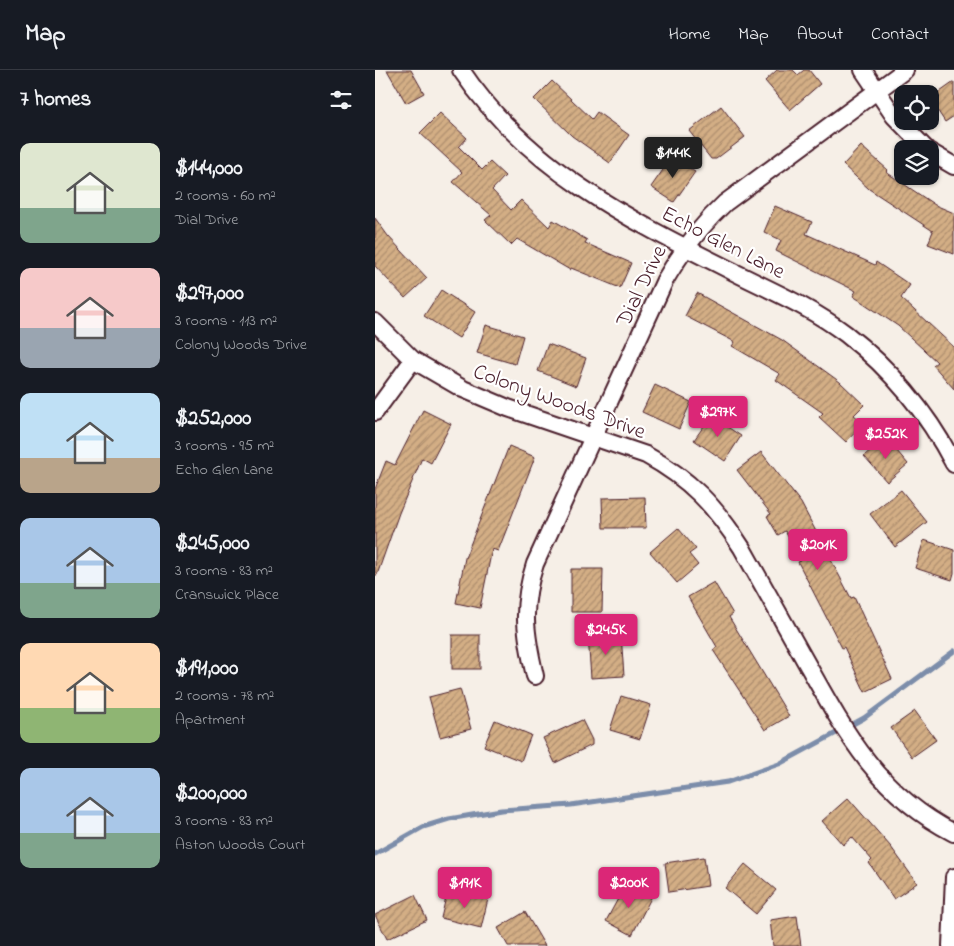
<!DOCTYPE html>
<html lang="en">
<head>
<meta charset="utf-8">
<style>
	body { margin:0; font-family:"Indie Flower",sans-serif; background:#242831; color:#f1f3f6; height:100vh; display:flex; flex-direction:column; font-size:19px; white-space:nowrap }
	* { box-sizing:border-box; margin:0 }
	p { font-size:16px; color:#9ea1a6 }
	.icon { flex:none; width:28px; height:28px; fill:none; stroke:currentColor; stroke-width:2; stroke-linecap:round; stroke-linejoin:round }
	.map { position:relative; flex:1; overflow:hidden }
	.sheet { display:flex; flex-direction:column; background:#171b24; width:375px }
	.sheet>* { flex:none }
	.controls { position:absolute; left:519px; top:15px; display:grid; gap:10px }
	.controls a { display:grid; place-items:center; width:45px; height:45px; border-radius:10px; background:#171b24; box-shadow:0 1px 4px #0004; font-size:25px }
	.price { position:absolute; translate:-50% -42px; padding:0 11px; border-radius:5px; background:#db2777; color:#fff; font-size:16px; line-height:32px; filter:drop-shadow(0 1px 2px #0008) }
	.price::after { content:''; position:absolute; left:50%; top:30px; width:15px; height:11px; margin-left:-8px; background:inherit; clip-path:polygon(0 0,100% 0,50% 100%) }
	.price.active { background:#222; color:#fff }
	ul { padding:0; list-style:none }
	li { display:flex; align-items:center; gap:15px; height:125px; padding:0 20px }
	li span { display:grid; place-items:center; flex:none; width:140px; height:100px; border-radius:10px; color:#555 }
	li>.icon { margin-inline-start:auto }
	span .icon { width:60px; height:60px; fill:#fffc; stroke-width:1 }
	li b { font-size:21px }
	h2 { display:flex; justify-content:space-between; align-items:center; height:60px; padding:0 20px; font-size:21px }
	header { display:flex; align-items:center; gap:30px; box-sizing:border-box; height:70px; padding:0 25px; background:#171b24; border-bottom:1px solid #363941 }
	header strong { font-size:24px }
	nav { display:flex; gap:28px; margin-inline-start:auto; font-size:18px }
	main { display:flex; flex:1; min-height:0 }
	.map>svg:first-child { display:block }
</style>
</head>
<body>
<header>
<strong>Map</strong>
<nav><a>Home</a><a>Map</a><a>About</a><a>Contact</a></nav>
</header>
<main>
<section class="sheet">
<h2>7 homes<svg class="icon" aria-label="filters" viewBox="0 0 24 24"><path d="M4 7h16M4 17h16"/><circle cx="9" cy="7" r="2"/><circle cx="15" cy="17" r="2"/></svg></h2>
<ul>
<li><span style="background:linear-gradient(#dfe7d0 65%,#7fa58c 0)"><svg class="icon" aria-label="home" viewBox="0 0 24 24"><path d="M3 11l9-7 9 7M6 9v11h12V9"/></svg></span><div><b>$144,000</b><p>2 rooms · 60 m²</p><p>Dial Drive</p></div></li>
<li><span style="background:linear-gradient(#f6c9c9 60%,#9aa5b1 0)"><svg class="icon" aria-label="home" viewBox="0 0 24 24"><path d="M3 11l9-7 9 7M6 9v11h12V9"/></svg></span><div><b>$297,000</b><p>3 rooms · 113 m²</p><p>Colony Woods Drive</p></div></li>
<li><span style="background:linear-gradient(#bfe0f5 65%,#b9a48a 0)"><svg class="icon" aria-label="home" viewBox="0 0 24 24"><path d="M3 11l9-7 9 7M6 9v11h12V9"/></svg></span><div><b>$252,000</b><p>3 rooms · 95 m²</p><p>Echo Glen Lane</p></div></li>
<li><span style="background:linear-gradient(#a9c7e8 65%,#7fa58c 0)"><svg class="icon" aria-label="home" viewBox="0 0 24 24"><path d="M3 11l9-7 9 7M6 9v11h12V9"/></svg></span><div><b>$245,000</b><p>3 rooms · 83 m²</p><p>Cranswick Place</p></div></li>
<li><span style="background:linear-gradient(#ffd9b3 65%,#8fb573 0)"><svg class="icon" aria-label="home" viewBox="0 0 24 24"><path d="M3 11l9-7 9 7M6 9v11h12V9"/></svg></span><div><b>$191,000</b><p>2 rooms · 78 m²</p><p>Apartment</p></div></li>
<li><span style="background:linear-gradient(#a9c7e8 65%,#7fa58c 0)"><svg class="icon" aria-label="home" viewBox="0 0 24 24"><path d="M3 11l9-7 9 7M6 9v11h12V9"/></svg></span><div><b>$200,000</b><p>3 rooms · 83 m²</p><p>Aston Woods Court</p></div></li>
</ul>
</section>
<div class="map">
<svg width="579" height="876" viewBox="0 0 579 876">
	<defs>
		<pattern id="building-hatch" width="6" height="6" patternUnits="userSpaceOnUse" patternTransform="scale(1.25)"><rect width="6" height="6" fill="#d3ae85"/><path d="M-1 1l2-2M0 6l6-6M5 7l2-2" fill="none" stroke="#ad8d6d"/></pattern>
	</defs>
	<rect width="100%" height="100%" fill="#f6efe7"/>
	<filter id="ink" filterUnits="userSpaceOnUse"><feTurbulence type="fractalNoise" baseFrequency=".02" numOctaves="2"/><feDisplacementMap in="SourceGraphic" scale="10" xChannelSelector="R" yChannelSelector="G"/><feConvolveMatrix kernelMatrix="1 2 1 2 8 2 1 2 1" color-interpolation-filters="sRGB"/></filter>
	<g filter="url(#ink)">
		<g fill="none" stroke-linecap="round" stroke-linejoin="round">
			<path stroke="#7c8daa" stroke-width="5" d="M 0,784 L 48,757 L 74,749 L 126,740 L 196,735 L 353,712 L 404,694 L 489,648 L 579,581"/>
		</g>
		<g fill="url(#building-hatch)" stroke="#4a1f2b">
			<path d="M 12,0 L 36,0 L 49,23 L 31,33 Z"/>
			<path d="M 402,0 L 418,0 L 423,5 L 429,0 L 434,0 L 445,14 L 415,40 L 390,11 Z"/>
			<path d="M 177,11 L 217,49 L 222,42 L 254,65 L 235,93 L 197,66 L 159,29 Z"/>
			<path d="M 579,12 L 579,46 L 570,52 L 555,29 Z"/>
			<path d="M 346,36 L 370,67 L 341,89 L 336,89 L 314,61 Z"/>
			<path d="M 65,43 L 92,68 L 84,77 L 107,100 L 115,92 L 130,106 L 117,120 L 136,140 L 146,130 L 174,157 L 178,150 L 212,170 L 210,173 L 256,193 L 245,218 L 196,198 L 195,200 L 142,169 L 136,175 L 110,150 L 116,145 L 78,112 L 87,102 L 45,63 Z"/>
			<path d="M 486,76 L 513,100 L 511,102 L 560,135 L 579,143 L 579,184 L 553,174 L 558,161 L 494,119 L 468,95 Z"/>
			<path d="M 297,87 L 320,102 L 299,132 L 276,117 Z"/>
			<path d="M 400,136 L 437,152 L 431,164 L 500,195 L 501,192 L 535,215 L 526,228 L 579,277 L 579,319 L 558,295 L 562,292 L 523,256 L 478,226 L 481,221 L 401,181 L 406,170 L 389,162 Z"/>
			<path d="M 0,148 L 13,166 L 52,208 L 30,228 L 0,196 Z"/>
			<path d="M 66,220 L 100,242 L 84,268 L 49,246 Z"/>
			<path d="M 322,223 L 407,270 L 465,312 L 489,335 L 479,345 L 489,353 L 471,372 L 444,347 L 448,343 L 401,310 L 405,304 L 357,276 L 360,272 L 310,246 Z"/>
			<path d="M 111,255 L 148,266 L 140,294 L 102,283 Z"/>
			<path d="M 173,274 L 211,288 L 201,316 L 163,301 Z"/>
			<path d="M 280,315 L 316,332 L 304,359 L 267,342 Z"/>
			<path d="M 48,340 L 76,354 L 56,393 L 47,388 L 24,443 L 2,505 L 0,505 L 0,419 L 11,391 L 20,395 Z"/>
			<path d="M 336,346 L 366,366 L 350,391 L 319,370 Z"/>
			<path d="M 510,367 L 533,394 L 512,412 L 489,386 Z"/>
			<path d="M 134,376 L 160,387 L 123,481 L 117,479 L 105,538 L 81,533 L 90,488 Z"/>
			<path d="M 386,382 L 426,433 L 476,528 L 479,527 L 517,609 L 490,622 L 469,577 L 467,578 L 423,492 L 426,491 L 410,461 L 403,465 L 392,446 L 396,444 L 362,400 Z"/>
			<path d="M 526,420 L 552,452 L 520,477 L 495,444 Z"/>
			<path d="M 270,427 L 271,458 L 228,458 L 227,428 Z"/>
			<path d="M 303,458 L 321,479 L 314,484 L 323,495 L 302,513 L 275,482 Z"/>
			<path d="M 549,470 L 579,480 L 579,503 L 577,510 L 540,498 Z"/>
			<path d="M 196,499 L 228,499 L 227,542 L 196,542 Z"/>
			<path d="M 339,512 L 358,544 L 354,547 L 414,646 L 390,660 L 338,580 L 342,577 L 313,527 Z"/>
			<path d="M 246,564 L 249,606 L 216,608 L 213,566 Z"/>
			<rect x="77" y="565" width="28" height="34"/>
			<path d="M 85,619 L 96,659 L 65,667 L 54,627 Z"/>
			<path d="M 246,626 L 276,635 L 265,669 L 235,660 Z"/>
			<path d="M 540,641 L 561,670 L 537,687 L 516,658 Z"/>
			<path d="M 120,650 L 156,665 L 146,691 L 109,676 Z"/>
			<path d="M 207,650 L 217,670 L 217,675 L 180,693 L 168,668 Z"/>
			<path d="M 473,728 L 516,777 L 542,813 L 519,829 L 494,793 L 497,790 L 477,767 L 468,775 L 447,751 Z"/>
			<path d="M 329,787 L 333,816 L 294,822 L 290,793 Z"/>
			<path d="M 370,794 L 401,820 L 381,844 L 350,818 Z"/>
			<path d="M 252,812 L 277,826 L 257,865 L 231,851 Z"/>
			<path d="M 73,819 L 113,829 L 106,858 L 66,848 Z"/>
			<path d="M 40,825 L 52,850 L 12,869 L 0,845 Z"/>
			<path d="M 150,842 L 170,876 L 133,876 L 123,858 Z"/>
			<path d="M 422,846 L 426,876 L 398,876 L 395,850 Z"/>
		</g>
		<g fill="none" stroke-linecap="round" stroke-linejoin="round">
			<g stroke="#4a1f2b" stroke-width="20">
				<g id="street">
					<path d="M 86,0 C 153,100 255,150 359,202 C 397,221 437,238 471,264 C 516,299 553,344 579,394"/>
					<path d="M 488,0 L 519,46 L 551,79"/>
					<path d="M 555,82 L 579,96"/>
					<path d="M 0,252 L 38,290 L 88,319 L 133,338 L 271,385 C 315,409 340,436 367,478 C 389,517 411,556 432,594 C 471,664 504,725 579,763"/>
					<path d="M 0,342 L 38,290"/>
					<path d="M 160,606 C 150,563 146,537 160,494 L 290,210 C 307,181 325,156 350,133 L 530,0"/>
					<path d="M 576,876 L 579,807"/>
				</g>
			</g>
			<use href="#street" stroke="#fff" stroke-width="16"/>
		</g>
	</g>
	<g text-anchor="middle" stroke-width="4.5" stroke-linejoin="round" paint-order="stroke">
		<g font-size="22" fill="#4a1f2b" stroke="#fff">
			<text transform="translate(349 171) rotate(27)" y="8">Echo Glen Lane</text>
			<text transform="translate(265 215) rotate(-64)" y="8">Dial Drive</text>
			<text transform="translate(185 330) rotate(20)" y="8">Colony Woods Drive</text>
		</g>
	</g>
</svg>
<div class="controls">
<a><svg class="icon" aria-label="locate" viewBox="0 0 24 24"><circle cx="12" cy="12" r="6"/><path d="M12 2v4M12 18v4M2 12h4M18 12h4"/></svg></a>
<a><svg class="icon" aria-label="layers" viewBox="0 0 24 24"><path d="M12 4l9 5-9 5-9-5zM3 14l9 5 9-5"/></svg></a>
</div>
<b class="price active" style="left:298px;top:109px">$144K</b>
<b class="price" style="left:343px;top:368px">$297K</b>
<b class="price" style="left:511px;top:390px">$252K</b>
<b class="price" style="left:443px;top:501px">$201K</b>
<b class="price" style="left:231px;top:586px">$245K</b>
<b class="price" style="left:90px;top:839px">$191K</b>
<b class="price" style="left:254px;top:839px">$200K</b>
</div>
</main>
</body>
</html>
